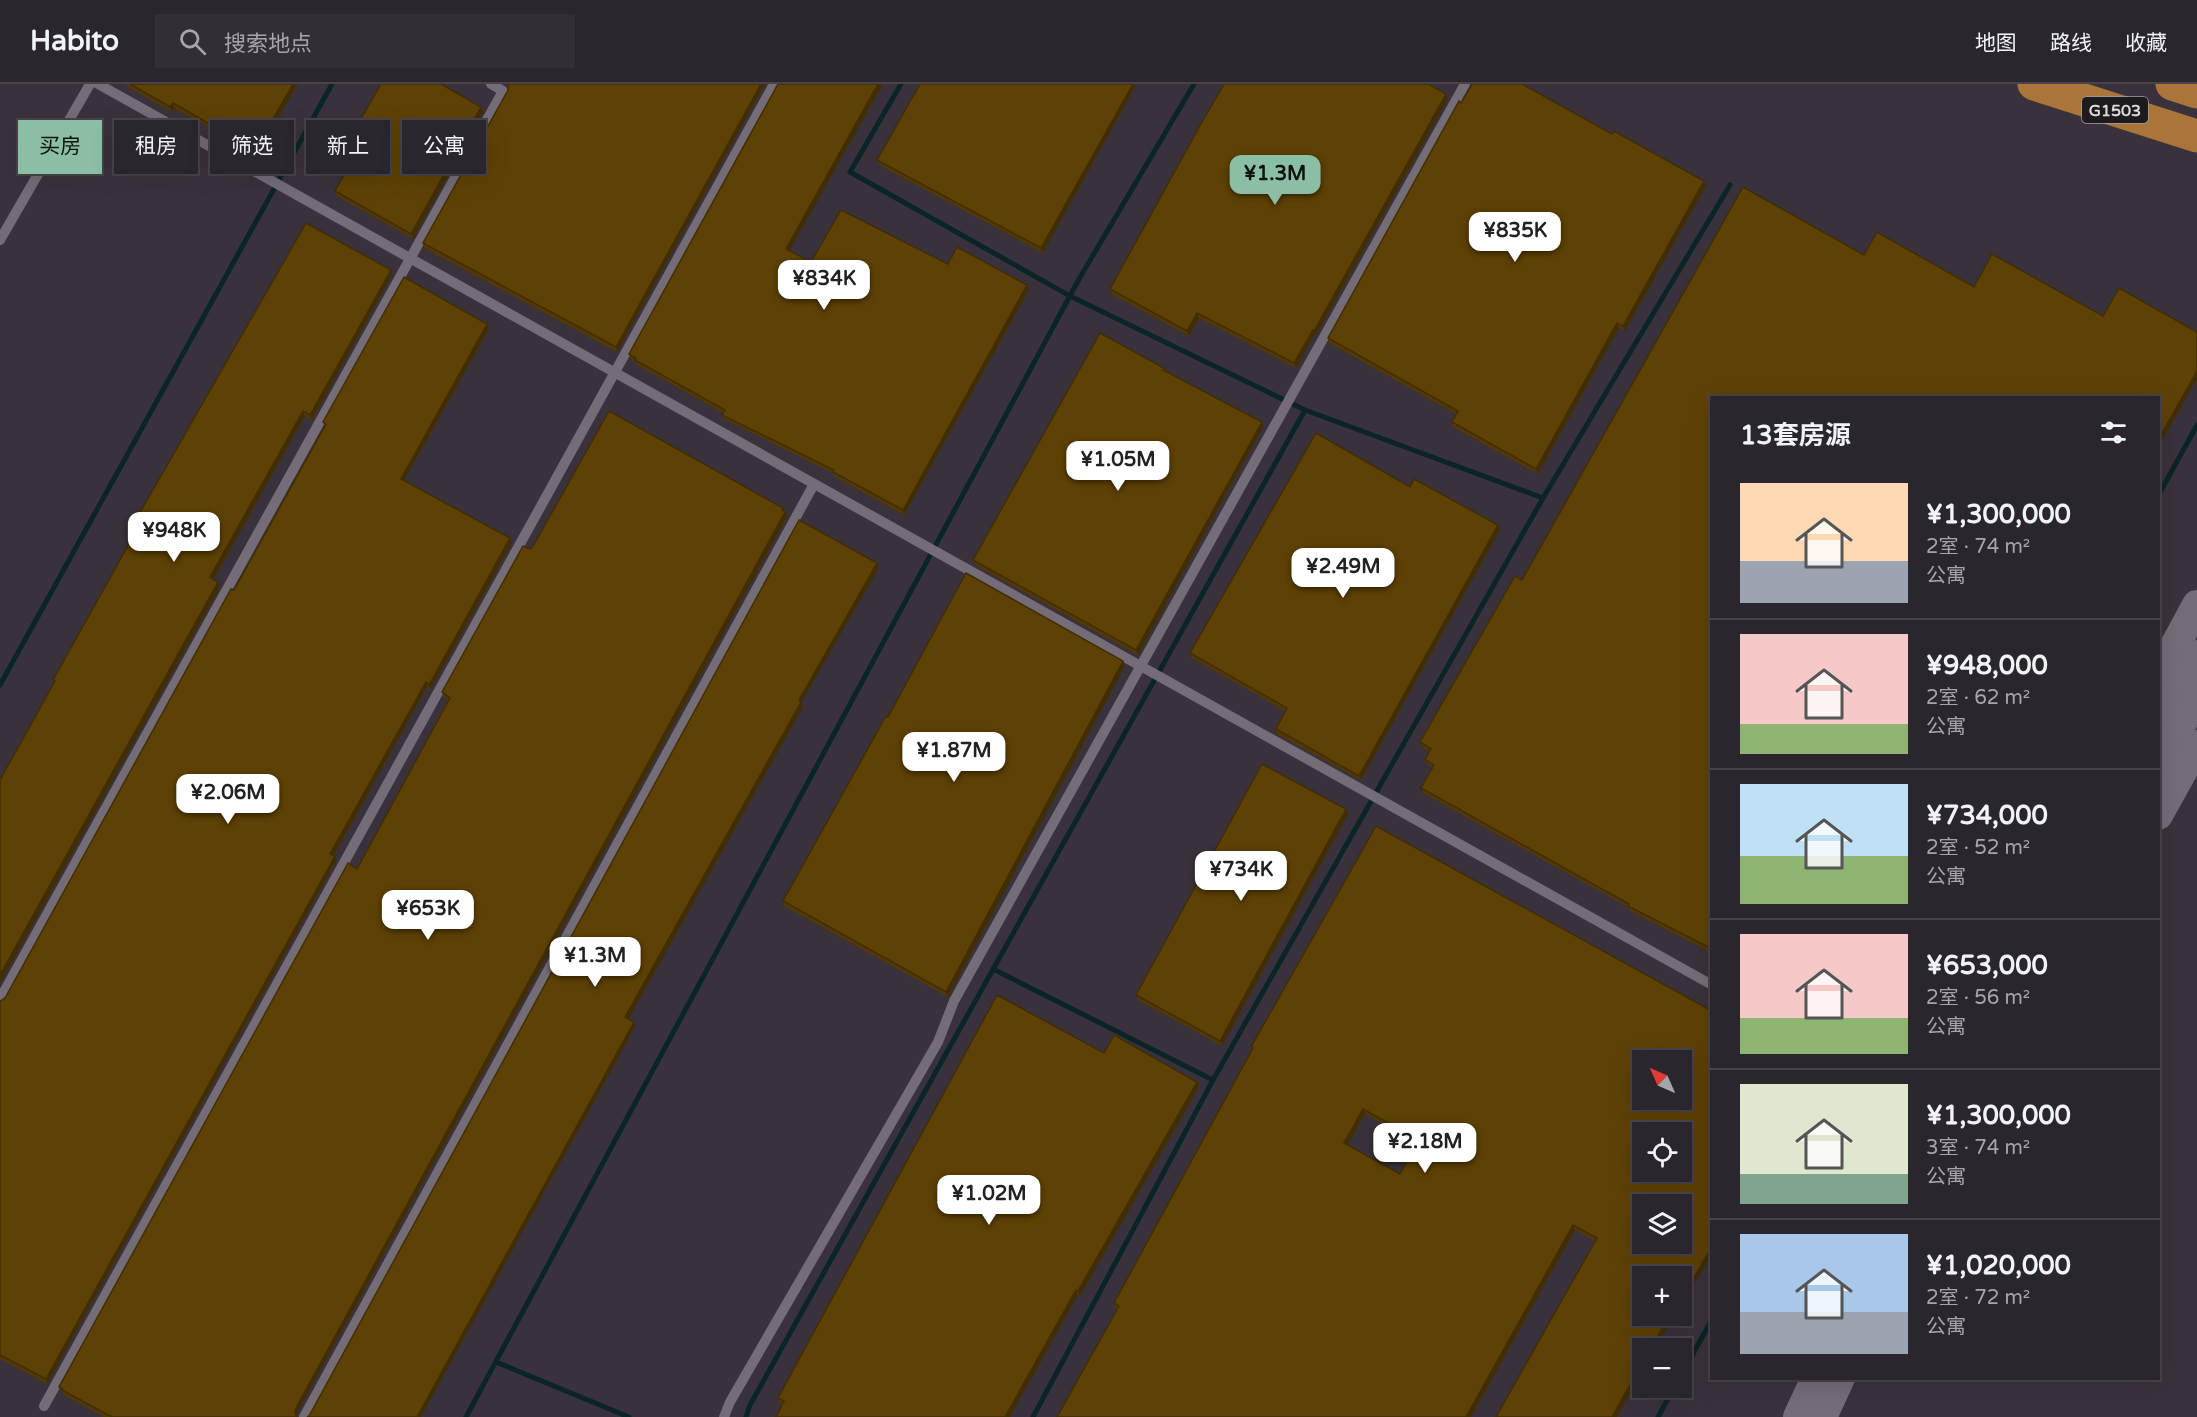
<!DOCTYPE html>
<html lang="zh">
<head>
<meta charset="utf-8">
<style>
	body { margin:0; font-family:"Varela Round","Noto Sans SC",sans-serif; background:#332e35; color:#f1f3f6; height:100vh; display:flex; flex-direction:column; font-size:22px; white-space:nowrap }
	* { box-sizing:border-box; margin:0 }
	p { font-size:20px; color:#a6a5aa }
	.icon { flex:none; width:33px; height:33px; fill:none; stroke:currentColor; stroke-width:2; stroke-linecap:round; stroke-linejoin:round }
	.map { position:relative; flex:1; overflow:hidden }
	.sheet { position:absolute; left:1710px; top:312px; width:450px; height:984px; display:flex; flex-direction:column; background:#2b262d; border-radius:0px; box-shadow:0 6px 24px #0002,0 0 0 2px #474349 }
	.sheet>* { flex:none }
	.guide { position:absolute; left:18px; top:36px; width:570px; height:54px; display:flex; gap:12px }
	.needle { width:39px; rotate:315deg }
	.buttons { position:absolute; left:1632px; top:966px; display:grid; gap:12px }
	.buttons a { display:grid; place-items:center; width:60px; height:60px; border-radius:0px; background:#2b262d; box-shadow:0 6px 24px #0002,0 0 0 2px #474349; font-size:30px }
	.price { position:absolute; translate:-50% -51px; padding:0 14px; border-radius:12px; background:#fff; color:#222; font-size:20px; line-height:39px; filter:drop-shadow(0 2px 3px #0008) }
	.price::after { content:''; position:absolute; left:50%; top:36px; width:18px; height:14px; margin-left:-9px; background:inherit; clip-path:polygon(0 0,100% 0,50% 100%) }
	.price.selected { background:#8abfa5; color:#111 }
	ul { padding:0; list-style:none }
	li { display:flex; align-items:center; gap:18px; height:150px; padding:0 30px }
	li+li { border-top:2px solid #474349 }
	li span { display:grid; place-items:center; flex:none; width:168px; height:120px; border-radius:0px; color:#555 }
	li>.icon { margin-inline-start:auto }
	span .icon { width:72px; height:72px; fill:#fffc; stroke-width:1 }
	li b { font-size:26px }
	h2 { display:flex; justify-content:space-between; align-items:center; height:72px; padding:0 30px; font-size:26px }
	.chip { padding:0 21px; border-radius:0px; background:#2b262d; box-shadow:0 6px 24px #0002,0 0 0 2px #474349; font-size:21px; line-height:54px }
	.chip.selected { background:#8abfa5; color:#111 }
	header { display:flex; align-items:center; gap:36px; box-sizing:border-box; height:84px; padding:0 30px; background:#2b262d; border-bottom:2px solid #474349 }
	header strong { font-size:28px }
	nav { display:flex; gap:33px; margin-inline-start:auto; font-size:21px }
	.search { width:420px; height:54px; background:#332e35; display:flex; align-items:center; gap:15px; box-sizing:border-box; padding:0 21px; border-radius:0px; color:#a6a5aa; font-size:22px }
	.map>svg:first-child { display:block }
</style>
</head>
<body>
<header>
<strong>Habito</strong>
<div class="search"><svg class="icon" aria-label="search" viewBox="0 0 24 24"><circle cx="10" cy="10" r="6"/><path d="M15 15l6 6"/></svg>搜索地点</div>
<nav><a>地图</a><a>路线</a><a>收藏</a></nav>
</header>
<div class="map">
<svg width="2197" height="1333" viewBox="0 0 2197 1333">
	<rect width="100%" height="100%" fill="#39323c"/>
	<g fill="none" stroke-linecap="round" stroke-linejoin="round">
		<g stroke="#0b2527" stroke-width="5">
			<path d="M 901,0 L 850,88 L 1070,212 L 1305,326 L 1543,414 L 1730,101"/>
			<path d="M 2158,412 L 2197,341"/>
			<path d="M 0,601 L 332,0"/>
			<path d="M 993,885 L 1213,996 L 1543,414"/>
			<path d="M 496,1278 L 629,1333"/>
			<path d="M 1682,1290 L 1712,1235"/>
			<path d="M 466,1333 L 1079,195 L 1194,0"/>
			<path d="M 746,1333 L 750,1321 L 1305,326"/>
			<path d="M 1033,1333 L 1213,996"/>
			<path d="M 1658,1333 L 1674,1304"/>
		</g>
		<g stroke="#746c77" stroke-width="10">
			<path d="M 98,0 L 1712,901"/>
			<path d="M 0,156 L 90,0"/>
			<path d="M 0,915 L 503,7 L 491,0"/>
			<path d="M 44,1322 L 774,0"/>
			<path d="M 304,1333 L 814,400"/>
			<path d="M 724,1333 L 730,1318 L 938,958 L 954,917 L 1465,0"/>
		</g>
		<g stroke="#746c77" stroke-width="30">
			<path d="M 2158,593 L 2197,521"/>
			<path d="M 2163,631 L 2197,571"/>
			<path d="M 2158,682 L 2197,612"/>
			<path d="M 2158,731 L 2197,661"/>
			<path d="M 1798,1333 L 1816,1294"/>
			<path d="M 1822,1333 L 1840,1294"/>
		</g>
		<g stroke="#a97538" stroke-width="33">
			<path d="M 2034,0 L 2197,52"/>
			<path d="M 2172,0 L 2197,8"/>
		</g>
	</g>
	<g fill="#513804" fill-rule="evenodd">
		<path d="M 123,0 L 298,0 L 257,71 L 174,24 L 172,28 Z"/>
		<path d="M 765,0 L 617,268 L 424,164 L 423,159 L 508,6 Z"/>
		<path d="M 778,0 L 883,0 L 789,166 L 811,178 L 948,180 L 1029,206 L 904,431 L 835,393 L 834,390 L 724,335 L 722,331 L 723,329 L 637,281 L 636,278 L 631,275 L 629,270 Z"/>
		<path d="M 920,0 L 1134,0 L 1135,3 L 1043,169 L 879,81 L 877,76 Z"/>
		<path d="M 1448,15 L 1316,251 L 1315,250 L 1296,284 L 1199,234 L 1189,252 L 1111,210 L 1110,205 Z"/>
		<path d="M 1461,19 L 1706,102 L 1625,247 L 1619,244 L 1538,390 L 1453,343 L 1452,338 L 1456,330 L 1329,259 L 1328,254 Z"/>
		<path d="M 481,23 L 483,28 L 413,155 L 337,112 L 335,107 L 353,76 L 344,71 L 343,66 Z"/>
		<path d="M 1743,103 L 1864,171 L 1877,148 L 1974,203 L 1992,170 L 2103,232 L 2119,204 L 2197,248 L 2197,295 L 2158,364 L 2158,314 L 1712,314 L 1712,869 L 1630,827 L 1628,823 L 1423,709 L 1421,704 L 1433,683 L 1427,680 L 1425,675 L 1430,668 L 1422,663 L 1420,658 L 1515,492 L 1522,496 Z"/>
		<path d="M 392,191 L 312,336 L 305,332 L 214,495 L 220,503 L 54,599 L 53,596 L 137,445 L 134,439 Z"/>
		<path d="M 489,245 L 404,397 L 510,454 L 512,459 L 431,605 L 427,603 L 334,772 L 336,777 L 47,1300 L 0,1275 L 0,917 L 5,914 L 325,343 L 323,338 Z"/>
		<path d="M 1164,284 L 1165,286 L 1262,338 L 1263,343 L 1138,571 L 975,481 L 973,476 Z"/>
		<path d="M 1410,403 L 1500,446 L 1361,696 L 1277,650 L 1276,645 L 1285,627 L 1192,574 L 1190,569 Z"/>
		<path d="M 784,428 L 787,433 L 297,1329 L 297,1333 L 104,1333 L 64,1311 L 63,1309 L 61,1307 L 59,1303 L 357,785 L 448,616 L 444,613 L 442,608 L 530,465 Z"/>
		<path d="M 1125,582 L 948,913 L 784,822 L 783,817 L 888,633 Z"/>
		<path d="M 1346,725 L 1348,730 L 1222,962 L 1138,916 L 1136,911 Z"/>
		<path d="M 1712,927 L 1689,1209 L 1687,1208 L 1682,1218 L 1682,1192 L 1642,1232 L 1674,1232 L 1655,1264 L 1642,1264 L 1642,1287 L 1617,1333 L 1496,1333 L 1595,1157 L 1575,1146 L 1471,1333 L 1057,1333 L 1118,1225 L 1116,1224 L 1114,1219 L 1252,965 L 1251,963 ZM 1365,1030 L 1417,1059 L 1400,1090 L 1348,1061 Z"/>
		<path d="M 1104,969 L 1197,998 L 1199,1003 L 1080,1212 L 1078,1211 L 782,1320 L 779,1319 L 778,1314 Z"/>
	</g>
	<g fill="#422e04">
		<path d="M 293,0 L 298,0 L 257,71 L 255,66 Z"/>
		<path d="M 761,0 L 765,0 L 617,268 L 616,263 Z"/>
		<path d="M 878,0 L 883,0 L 788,170 L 786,165 Z"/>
		<path d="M 1133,0 L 1134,0 L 1135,3 L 1043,169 L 1041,164 Z"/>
		<path d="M 1446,10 L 1448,15 L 1316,251 L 1314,247 Z"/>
		<path d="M 173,19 L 174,24 L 172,28 L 170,23 Z"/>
		<path d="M 481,23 L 483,28 L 413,155 L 411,150 Z"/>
		<path d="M 1704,97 L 1706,102 L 1625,247 L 1623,242 Z"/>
		<path d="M 391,186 L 392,191 L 312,336 L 310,331 Z"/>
		<path d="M 1027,201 L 1029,206 L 904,431 L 903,426 Z"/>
		<path d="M 1197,229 L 1199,234 L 1189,252 L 1187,247 Z"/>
		<path d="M 1617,239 L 1619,244 L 1538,390 L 1536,385 Z"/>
		<path d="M 487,240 L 489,245 L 402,400 L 401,395 Z"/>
		<path d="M 1313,246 L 1315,250 L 1296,284 L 1294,279 Z"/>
		<path d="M 2197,287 L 2197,295 L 2158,364 L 2158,356 Z"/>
		<path d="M 303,327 L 305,332 L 212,498 L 210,493 Z"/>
		<path d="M 1262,338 L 1263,343 L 1138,571 L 1136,566 Z"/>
		<path d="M 785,428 L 787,433 L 297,1329 L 297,1333 L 295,1329 L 296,1324 Z"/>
		<path d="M 1498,441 L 1500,446 L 1361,696 L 1359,692 Z"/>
		<path d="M 510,454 L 512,459 L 431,605 L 429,601 Z"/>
		<path d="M 877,479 L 879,484 L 801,619 L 803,623 L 627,938 L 625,933 L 799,616 Z"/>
		<path d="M 218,498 L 220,503 L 0,900 L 0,891 Z"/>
		<path d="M 1123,577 L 1125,582 L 948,913 L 946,908 Z"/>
		<path d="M 426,598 L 427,603 L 332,775 L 330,770 Z"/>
		<path d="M 1346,725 L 1348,730 L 1222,962 L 1220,957 Z"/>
		<path d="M 335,772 L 336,777 L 47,1300 L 46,1295 Z"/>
		<path d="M 634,938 L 635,943 L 421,1333 L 417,1333 Z"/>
		<path d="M 1197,998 L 1199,1003 L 1080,1212 L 1078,1207 Z"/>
		<path d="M 1363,1025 L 1365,1030 L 1346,1064 L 1344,1059 Z"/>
		<path d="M 1573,1141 L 1575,1146 L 1471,1333 L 1466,1333 Z"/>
		<path d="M 1712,1162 L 1712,1170 L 1689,1209 L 1688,1204 Z"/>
		<path d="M 1685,1203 L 1687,1208 L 1682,1218 L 1682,1210 Z"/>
		<path d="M 1076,1206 L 1078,1211 L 1010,1333 L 1005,1333 Z"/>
		<path d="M 1669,1232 L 1674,1232 L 1655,1264 L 1651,1264 Z"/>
		<path d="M 1642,1279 L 1642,1287 L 1617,1333 L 1612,1333 Z"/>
	</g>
	<g fill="#5e4105" stroke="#422e04" stroke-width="1.5" fill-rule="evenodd">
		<path d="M 130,0 L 293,0 L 255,66 L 173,19 L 170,23 Z"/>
		<path d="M 381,0 L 441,0 L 481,23 L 411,150 L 335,107 L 354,73 L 343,66 Z"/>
		<path d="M 508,0 L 761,0 L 616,263 L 423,159 L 508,6 Z"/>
		<path d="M 778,0 L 878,0 L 786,165 L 811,178 L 841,126 L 948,180 L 957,163 L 1027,201 L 903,426 L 833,388 L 834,386 L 722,331 L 725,326 L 635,276 L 636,274 L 629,270 Z"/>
		<path d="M 920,0 L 1133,0 L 1041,164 L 877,76 Z"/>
		<path d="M 1224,0 L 1429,0 L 1446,10 L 1314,247 L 1313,246 L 1294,279 L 1197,229 L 1187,247 L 1110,205 L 1202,38 Z"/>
		<path d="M 1472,0 L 1522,0 L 1612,50 L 1614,47 L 1704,97 L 1623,242 L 1617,239 L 1536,385 L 1452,338 L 1458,327 L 1328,254 L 1459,17 L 1461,19 Z"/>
		<path d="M 1743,103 L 1864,171 L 1877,148 L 1974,203 L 1992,170 L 2103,232 L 2119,204 L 2197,248 L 2197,287 L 2158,356 L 2158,314 L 1712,314 L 1712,865 L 1628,822 L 1629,820 L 1421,704 L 1434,681 L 1425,675 L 1431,665 L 1420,658 L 1515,492 L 1522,496 Z"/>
		<path d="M 306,139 L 391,186 L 310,331 L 303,327 L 210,493 L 218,498 L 0,891 L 0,696 L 55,597 L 53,596 L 139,442 L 134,439 Z"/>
		<path d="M 404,193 L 487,240 L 401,395 L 510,454 L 429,601 L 426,598 L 330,770 L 335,772 L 46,1295 L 0,1271 L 0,917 L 5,914 L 231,505 L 234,506 L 326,340 L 323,338 Z"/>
		<path d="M 1100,249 L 1164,284 L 1163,286 L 1262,338 L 1136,566 L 973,476 Z"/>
		<path d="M 609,327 L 783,424 L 782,426 L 785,428 L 296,1324 L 295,1329 L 297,1333 L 112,1333 L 62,1306 L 63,1305 L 59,1303 L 348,779 L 357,785 L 450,614 L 442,608 L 523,462 L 530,465 L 532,464 Z"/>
		<path d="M 1316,349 L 1410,403 L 1414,395 L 1498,441 L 1359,692 L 1276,645 L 1287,624 L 1190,569 Z"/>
		<path d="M 799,436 L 877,479 L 799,616 L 801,618 L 625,933 L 634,938 L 417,1333 L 307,1333 L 309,1332 Z"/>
		<path d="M 966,489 L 1123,577 L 946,908 L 783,817 L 886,632 L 888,633 Z"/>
		<path d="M 1262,680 L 1346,725 L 1220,957 L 1136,911 Z"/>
		<path d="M 1376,742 L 1712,927 L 1712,1162 L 1688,1204 L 1685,1203 L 1682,1210 L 1682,1192 L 1642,1192 L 1642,1232 L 1669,1232 L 1651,1264 L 1642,1264 L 1642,1279 L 1612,1333 L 1496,1333 L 1597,1154 L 1573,1141 L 1466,1333 L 1057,1333 L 1119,1222 L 1114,1219 L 1253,964 L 1251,963 ZM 1642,976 L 1682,976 L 1682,1016 L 1642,1016 ZM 1363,1025 L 1419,1056 L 1400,1090 L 1344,1059 ZM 1642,1048 L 1682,1048 L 1682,1088 L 1642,1088 ZM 1642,1120 L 1682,1120 L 1682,1160 L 1642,1160 Z"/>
		<path d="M 997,911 L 1104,969 L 1114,951 L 1197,998 L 1078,1207 L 1076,1206 L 1005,1333 L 776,1333 L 784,1317 L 778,1314 Z"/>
	</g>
	<g text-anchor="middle" stroke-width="5" stroke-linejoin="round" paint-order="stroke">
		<rect fill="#1e1b1f" stroke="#a4a0a5" stroke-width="1.5" x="2082" y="13" width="66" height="26" rx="4.5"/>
		<g font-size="16" font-weight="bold" fill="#ded9df">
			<text x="2115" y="32">G1503</text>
		</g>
	</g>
</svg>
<div class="buttons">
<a><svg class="needle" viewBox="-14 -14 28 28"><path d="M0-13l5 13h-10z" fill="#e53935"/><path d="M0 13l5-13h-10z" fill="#a6a5aa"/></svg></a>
<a><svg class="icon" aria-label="locate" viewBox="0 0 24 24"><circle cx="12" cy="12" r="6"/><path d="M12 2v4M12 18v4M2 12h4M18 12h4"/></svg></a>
<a><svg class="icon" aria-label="layers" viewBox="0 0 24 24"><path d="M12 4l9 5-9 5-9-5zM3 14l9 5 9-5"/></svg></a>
<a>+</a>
<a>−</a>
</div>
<b class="price selected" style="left:1275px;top:122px">¥1.3M</b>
<b class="price" style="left:1515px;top:179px">¥835K</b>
<b class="price" style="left:824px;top:227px">¥834K</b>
<b class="price" style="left:1118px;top:408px">¥1.05M</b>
<b class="price" style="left:174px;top:479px">¥948K</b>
<b class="price" style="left:1343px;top:515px">¥2.49M</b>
<b class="price" style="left:954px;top:699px">¥1.87M</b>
<b class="price" style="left:228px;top:741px">¥2.06M</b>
<b class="price" style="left:1241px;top:818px">¥734K</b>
<b class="price" style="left:428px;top:857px">¥653K</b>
<b class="price" style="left:595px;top:904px">¥1.3M</b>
<b class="price" style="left:1425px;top:1090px">¥2.18M</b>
<b class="price" style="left:989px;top:1142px">¥1.02M</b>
<div class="guide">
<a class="chip selected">买房</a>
<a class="chip">租房</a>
<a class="chip">筛选</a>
<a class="chip">新上</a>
<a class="chip">公寓</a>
</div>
<section class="sheet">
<h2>13套房源<svg class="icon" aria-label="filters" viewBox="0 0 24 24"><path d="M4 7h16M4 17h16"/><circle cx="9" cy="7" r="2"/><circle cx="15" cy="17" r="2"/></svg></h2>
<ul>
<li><span style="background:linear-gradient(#ffd9b3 65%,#9aa5b1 0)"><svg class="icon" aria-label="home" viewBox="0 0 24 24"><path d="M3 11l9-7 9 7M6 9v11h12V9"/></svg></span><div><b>¥1,300,000</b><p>2室 · 74 m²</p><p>公寓</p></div></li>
<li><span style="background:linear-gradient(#f6c9c9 75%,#8fb573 0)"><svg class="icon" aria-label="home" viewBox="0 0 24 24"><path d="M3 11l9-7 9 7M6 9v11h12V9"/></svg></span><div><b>¥948,000</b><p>2室 · 62 m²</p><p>公寓</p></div></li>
<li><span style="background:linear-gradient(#bfe0f5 60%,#8fb573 0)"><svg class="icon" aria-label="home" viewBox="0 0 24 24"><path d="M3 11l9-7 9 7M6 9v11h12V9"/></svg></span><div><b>¥734,000</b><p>2室 · 52 m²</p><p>公寓</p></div></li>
<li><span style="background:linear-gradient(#f6c9c9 70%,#8fb573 0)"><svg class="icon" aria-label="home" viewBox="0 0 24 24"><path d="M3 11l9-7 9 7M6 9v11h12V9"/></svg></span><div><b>¥653,000</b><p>2室 · 56 m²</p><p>公寓</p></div></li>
<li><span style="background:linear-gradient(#dfe7d0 75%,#7fa58c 0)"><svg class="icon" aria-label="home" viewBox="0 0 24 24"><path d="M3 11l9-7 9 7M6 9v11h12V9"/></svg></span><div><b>¥1,300,000</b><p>3室 · 74 m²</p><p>公寓</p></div></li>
<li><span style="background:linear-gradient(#a9c7e8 65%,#9aa5b1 0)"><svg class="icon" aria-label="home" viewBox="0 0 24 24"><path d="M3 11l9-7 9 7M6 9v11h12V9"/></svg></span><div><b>¥1,020,000</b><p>2室 · 72 m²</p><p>公寓</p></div></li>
</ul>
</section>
</div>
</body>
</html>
